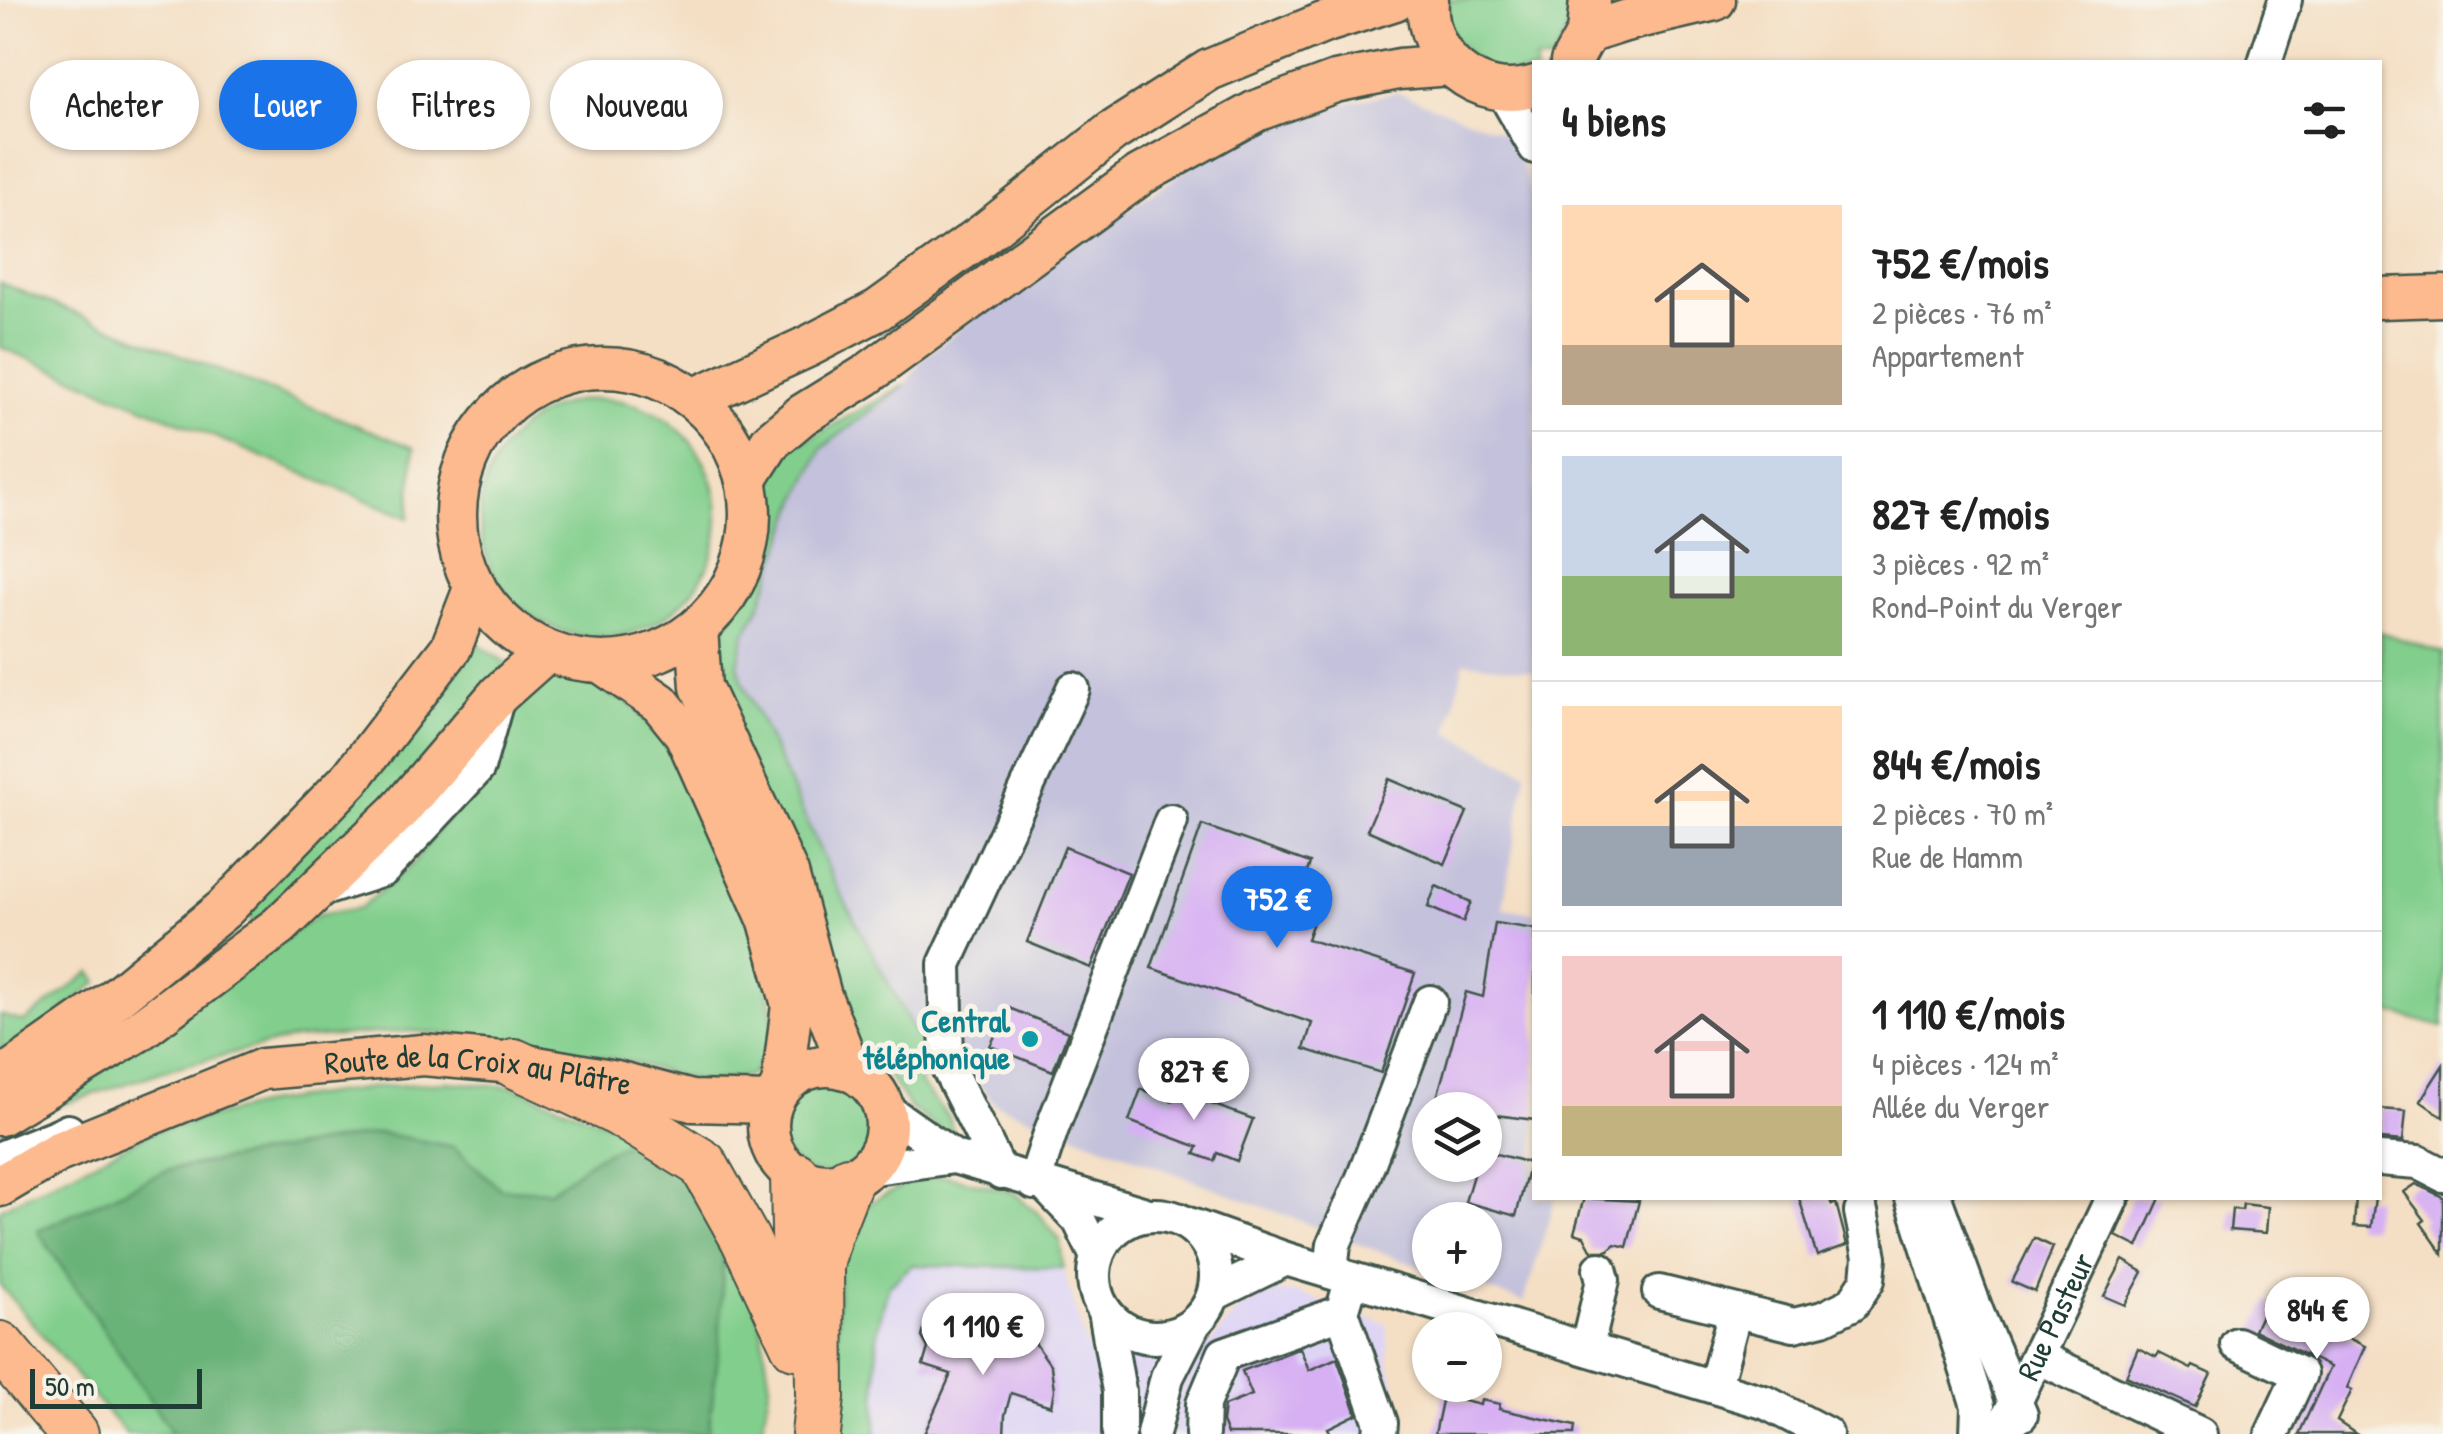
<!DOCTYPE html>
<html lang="fr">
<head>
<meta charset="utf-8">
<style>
	body { margin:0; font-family:"Patrick Hand",sans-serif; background:#f6f6f6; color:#222; height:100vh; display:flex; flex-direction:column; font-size:38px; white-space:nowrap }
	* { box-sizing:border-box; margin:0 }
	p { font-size:32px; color:#767676 }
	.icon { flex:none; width:55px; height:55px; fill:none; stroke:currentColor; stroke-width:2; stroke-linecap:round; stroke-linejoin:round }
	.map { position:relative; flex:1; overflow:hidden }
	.side { position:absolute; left:1532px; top:60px; width:850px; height:1140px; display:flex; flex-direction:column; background:#fff; border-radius:0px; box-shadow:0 2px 8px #0004 }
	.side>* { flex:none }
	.top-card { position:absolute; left:30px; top:60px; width:950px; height:90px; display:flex; gap:20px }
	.controls { position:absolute; left:1412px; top:1092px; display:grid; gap:20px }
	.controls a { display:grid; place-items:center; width:90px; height:90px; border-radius:50%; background:#fff; box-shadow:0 2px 8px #0004; font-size:50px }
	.scale { position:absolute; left:30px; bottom:25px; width:172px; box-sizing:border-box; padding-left:10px; border:5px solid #1f3d34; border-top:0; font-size:28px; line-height:35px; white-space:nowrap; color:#1f3d34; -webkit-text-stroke:8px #f7f3e8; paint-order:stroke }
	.price { position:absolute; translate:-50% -85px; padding:0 22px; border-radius:35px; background:#fff; color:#222; font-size:32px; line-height:65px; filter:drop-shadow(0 2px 5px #0008) }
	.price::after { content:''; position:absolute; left:50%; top:60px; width:30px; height:22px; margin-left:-15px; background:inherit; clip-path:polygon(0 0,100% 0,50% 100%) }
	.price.selected { background:#1a73e8; color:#fff }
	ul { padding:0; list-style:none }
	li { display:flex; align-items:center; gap:30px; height:250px; padding:0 30px }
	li+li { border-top:2px solid #e0e0e0 }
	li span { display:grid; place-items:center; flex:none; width:280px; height:200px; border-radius:0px; color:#555 }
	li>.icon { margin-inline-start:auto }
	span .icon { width:120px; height:120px; fill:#fffc; stroke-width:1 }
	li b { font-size:42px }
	h2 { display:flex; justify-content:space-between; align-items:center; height:120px; padding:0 30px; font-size:42px }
	.pill { padding:0 35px; border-radius:45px; background:#fff; box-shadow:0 2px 8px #0004; font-size:35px; line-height:90px }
	.pill.selected { background:#1a73e8; color:#fff }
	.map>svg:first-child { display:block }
</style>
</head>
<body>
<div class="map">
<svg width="2443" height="1434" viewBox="0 0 2443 1434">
	<rect width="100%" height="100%" fill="#f7f3e8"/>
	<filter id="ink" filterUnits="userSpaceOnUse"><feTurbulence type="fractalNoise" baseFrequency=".01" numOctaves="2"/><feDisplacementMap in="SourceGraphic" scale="20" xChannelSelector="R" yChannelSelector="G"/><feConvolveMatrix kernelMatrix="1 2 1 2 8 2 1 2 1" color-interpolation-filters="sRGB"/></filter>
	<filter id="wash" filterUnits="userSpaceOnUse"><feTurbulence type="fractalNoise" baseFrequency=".0048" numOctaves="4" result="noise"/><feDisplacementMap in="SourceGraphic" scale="40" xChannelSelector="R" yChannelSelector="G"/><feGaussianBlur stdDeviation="2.25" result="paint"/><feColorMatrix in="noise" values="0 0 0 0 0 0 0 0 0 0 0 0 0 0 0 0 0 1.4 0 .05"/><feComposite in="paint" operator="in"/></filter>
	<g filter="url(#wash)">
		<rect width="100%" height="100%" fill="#f4dfc4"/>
		<path fill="#ded5f5" d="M 912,1264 L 1063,1268 L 1087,1347 L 1211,1343 L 1239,1309 L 1265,1295 L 1281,1291 L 1297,1293 L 1387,1324 L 1389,1363 L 1406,1434 L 876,1434 L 877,1332 L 888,1287 Z"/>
		<path fill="#c3c1db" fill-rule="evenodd" d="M 1397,92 L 1512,137 L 1535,204 L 1535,671 L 1464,662 L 1448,733 L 1526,772 L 1503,908 L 1535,913 L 1535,1198 L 1555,1198 L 1524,1302 L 1441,1275 L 1485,1275 L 1485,1220 L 1430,1220 L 1430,1271 L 995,1104 L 960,1061 L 926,1054 L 834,881 L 742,680 L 738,664 L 745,633 L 760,606 L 797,502 L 822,448 L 905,385 L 921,360 L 1008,291 L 1235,136 L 1305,112 ZM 1430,1110 L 1485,1110 L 1485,1165 L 1430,1165 Z"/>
		<g fill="#82cf8d" stroke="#508660" stroke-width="2.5">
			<path d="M 1449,0 L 1576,0 L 1578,8 L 1552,62 L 1535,62 L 1535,73 L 1490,74 C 1464,50 1443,39 1449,0 Z"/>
			<path d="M 0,283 L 414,448 L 409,518 L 0,347 Z"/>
			<path d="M 905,385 L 822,448 L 797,502 L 760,606 L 745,633 L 738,664 L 742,680 L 834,881 L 926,1054 L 920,1084 L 949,1118 L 957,1142 L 909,1107 L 881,1064 L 853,1041 L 720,695 L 715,651 L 720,628 L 733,614 L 757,553 L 769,467 L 792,443 L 810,438 Z"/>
			<circle cx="599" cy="518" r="119"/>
			<path d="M 2380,632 L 2443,653 L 2443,1027 L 2380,1010 Z"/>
			<path d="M 478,644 L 509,665 L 406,782 L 256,926 L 242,910 L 430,704 Z"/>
			<path d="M 554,678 L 597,685 L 613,697 L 627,701 L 674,746 L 761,950 L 775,1027 L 768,1057 L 749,1076 L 703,1083 L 630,1062 L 503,1039 L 410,1031 L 291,1039 L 173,1068 L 40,1112 L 318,915 L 360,908 L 412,865 L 494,756 L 514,702 Z"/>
			<path d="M 91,972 L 98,982 L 31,1037 L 0,1058 L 0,1015 L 24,1022 Z"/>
			<circle cx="827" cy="1125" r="49"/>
			<path d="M 447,1082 L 513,1087 L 640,1136 L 598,1156 L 551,1191 L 500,1189 L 454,1147 L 379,1133 L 167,1170 L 38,1231 L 173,1434 L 126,1434 L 0,1285 L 0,1209 L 155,1131 L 271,1102 L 376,1087 Z"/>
			<path d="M 948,1176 L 1013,1192 L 1040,1215 L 1060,1240 L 1063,1268 L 912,1265 L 888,1287 L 877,1332 L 876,1434 L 834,1434 L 839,1260 L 852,1226 L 871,1202 L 915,1180 Z"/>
			<path d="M 725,1226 L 760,1321 L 770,1384 L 761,1434 L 708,1434 L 719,1347 Z"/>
		</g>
		<path fill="#69b278" stroke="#447856" stroke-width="2.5" d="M 380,1133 L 454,1147 L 500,1189 L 550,1191 L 598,1156 L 640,1136 L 692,1170 L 725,1226 L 719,1347 L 708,1434 L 173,1434 L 38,1231 L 167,1170 Z"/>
		<g id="blocks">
			<g fill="#d7b0f3">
				<path d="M 1389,779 L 1467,812 L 1445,864 L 1367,830 Z"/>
				<path d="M 1202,825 L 1310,863 L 1296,907 L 1316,914 L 1307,939 L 1415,973 L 1381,1073 L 1304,1049 L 1312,1023 L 1151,968 Z"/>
				<path d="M 1065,847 L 1129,873 L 1091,968 L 1027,942 Z"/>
				<path d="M 1436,886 L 1471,902 L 1463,922 L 1428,907 Z"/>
				<path d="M 1495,923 L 1535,929 L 1535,1120 L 1496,1115 L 1437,1098 L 1466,992 L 1483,997 Z"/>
				<path d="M 1009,1008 L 1068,1032 L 1053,1071 L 990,1046 Z"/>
				<path d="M 2443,1065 L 2443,1117 L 2420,1101 Z"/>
				<path d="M 1141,1089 L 1173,1101 L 1176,1091 L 1253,1119 L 1237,1161 L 1217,1153 L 1214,1161 L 1195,1154 L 1198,1147 L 1129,1121 Z"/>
				<path d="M 2380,1109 L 2406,1111 L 2403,1141 L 2380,1139 Z"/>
				<path d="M 1485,1151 L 1530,1163 L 1516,1216 L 1465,1202 L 1476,1165 L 1485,1165 Z"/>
				<path d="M 2416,1184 L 2443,1197 L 2443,1254 L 2421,1223 L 2425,1220 L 2404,1192 Z"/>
				<path d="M 1584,1198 L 1639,1201 L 1627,1247 L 1615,1244 L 1607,1251 L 1592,1251 L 1584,1236 L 1574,1233 Z"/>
				<path d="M 1799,1198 L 1829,1198 L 1832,1205 L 1836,1203 L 1847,1245 L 1817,1256 Z"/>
				<path d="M 2132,1198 L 2160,1198 L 2138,1247 L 2116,1236 Z"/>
				<path d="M 2356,1198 L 2375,1198 L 2371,1227 L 2354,1226 Z"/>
				<path d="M 2243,1204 L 2268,1207 L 2266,1233 L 2230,1230 L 2232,1209 L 2242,1210 Z"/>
				<path d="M 2034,1238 L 2053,1247 L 2035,1292 L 2012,1282 Z"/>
				<path d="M 2123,1260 L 2143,1272 L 2125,1305 L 2104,1296 Z"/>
				<path d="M 2268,1301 L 2310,1320 L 2314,1314 L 2336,1324 L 2333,1331 L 2365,1346 L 2347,1388 L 2352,1390 L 2337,1421 L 2356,1434 L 2299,1434 L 2330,1367 L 2254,1330 Z"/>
				<path d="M 927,1319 L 1002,1343 L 1002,1327 L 1033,1340 L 1051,1366 L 1054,1390 L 1051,1406 L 1011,1393 L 1005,1415 L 1004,1434 L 924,1434 L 951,1374 L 923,1365 L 928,1348 L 922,1337 Z"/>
				<path d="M 1300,1348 L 1309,1370 L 1337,1358 L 1357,1414 L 1328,1428 L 1331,1434 L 1227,1434 L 1222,1422 L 1224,1406 L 1252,1395 L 1242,1371 Z"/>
				<path d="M 2138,1348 L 2156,1357 L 2159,1353 L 2191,1369 L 2193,1366 L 2211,1374 L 2195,1407 L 2126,1376 Z"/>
				<path d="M 1443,1396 L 1480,1405 L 1481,1400 L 1500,1404 L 1499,1409 L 1575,1426 L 1574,1434 L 1435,1434 Z"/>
			</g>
		</g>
	</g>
	<g filter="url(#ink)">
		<use href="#blocks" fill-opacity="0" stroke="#3f554a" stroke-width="2.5"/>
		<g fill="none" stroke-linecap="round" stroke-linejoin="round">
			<g stroke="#3f554a" stroke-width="38">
				<g id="minor">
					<path d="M 2265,62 L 2285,0"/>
					<path d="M 1502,90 L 1535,147"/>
					<path d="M 318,891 L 383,870 L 478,768 L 498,697"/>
					<path d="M 884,1108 L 954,1157 L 1149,1215"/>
					<path d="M 0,1158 L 68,1131"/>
					<path d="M 2380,1159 L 2418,1162 L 2443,1175"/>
					<path d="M 867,1169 L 954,1157"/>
					<path d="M 1001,1173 L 947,1066 L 945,964 L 1073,689"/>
					<path d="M 1034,1183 L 1051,1131 L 1171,821"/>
					<path d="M 1046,1186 L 1079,1220 L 1097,1257"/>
					<path d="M 1912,1198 L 1978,1406 L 1977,1434"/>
					<path d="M 1935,1198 L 1978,1315 L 2021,1415"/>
					<circle cx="1155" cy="1276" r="61"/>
					<path d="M 1188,1224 L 1286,1259 L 1767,1403 L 1826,1434"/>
					<path d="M 1331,1272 L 1334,1244 L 1363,1178 L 1430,1002"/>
					<path d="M 1348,1292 L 1342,1312 L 1381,1423 L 1380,1434"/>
					<path d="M 1659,1292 L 1794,1325 L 1823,1318 L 1852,1304 L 1868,1280 L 1870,1257 L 1861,1212"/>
					<path d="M 1214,1294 L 1286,1259"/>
					<path d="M 1105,1311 L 1119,1391 L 1119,1434"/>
					<path d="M 2237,1344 L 2300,1374 L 2272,1434"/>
					<path d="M 1587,1347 L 1603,1280 L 1600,1269"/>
					<path d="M 2038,1357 L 2200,1434"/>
					<path d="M 1715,1386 L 1735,1311"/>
					<path d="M 1153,1434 L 1167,1377 L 1194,1324"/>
					<path d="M 1202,1434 L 1203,1404 L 1224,1354 L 1342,1312"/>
					<path id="s1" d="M 2000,1434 L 2112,1198"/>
				</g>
			</g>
			<g stroke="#3f554a" stroke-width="45">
				<g id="major">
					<path d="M 1428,0 C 1423,58 1479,104 1535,86"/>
					<path d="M 1587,33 L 1625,21 L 1715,0"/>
					<path d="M 1571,62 L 1587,33 L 1590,0"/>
					<path d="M 2380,298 L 2443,296"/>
					<circle cx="603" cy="515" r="147"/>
					<path d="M 696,398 L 809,346 L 878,310 L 985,233 L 1112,132 L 1209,70 L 1323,23 L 1395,0"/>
					<path d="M 746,480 L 771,441 L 802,415 L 865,376 L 1140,175 L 1256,111 L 1335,82 L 1399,69 L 1450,65"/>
					<path d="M 697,629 L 701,687 L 788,874 L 821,996 L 850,1070"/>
					<path d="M 602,663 L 660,703 L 685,734 L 769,921 L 792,1005 L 782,1086"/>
					<circle cx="827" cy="1125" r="59"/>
					<path d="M 0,1079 L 113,1000 L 224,909 L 351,778 L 451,648 L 475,586"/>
					<path d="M 0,1115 L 137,1032 L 279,926 L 398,812 L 499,694 L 546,652"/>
					<path id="s2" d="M 0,1186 L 58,1152 L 263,1069 L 423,1055 L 514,1063 L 616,1081 L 692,1101 L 771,1103"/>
				</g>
			</g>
			<g stroke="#3f554a" stroke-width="52">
				<g id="highway">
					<path d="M 514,1063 L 619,1112 L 703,1164 L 745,1239 L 795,1345"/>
					<path d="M 795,1176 L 797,1287"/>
					<path d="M 0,1346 L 74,1434"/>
					<path d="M 816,1434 L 820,1397 L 819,1266 L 827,1235 L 848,1181"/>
				</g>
			</g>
			<use href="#minor" stroke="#fff" stroke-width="32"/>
			<use href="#major" stroke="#fcba8e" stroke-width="40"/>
			<use href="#highway" stroke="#fcba8e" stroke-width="48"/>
		</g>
	</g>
	<circle fill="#0f9aa8" stroke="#f7f3e8" stroke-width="4" cx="1030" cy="1039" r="10"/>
	<g text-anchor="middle" stroke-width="10" stroke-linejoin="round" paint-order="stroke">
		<g font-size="32" font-weight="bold" fill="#0d838f" stroke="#f7f3e8" text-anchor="end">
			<text x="1010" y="1032">Central<tspan x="1010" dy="37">téléphonique</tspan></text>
		</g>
		<g font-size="32" fill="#1f3d34" stroke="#f7f3e8">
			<text dy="11" stroke="none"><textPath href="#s2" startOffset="505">Route de la Croix au Plâtre</textPath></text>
			<text dy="11" stroke="none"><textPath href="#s1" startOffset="130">Rue Pasteur</textPath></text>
		</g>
	</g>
</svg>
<div class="controls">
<a><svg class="icon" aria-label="layers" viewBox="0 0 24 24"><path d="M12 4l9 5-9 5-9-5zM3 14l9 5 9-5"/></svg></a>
<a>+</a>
<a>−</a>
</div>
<div class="scale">50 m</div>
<b class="price selected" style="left:1277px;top:951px">752 €</b>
<b class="price" style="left:1194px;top:1123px">827 €</b>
<b class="price" style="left:2317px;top:1362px">844 €</b>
<b class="price" style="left:983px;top:1378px">1 110 €</b>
<div class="top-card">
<a class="pill">Acheter</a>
<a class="pill selected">Louer</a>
<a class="pill">Filtres</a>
<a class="pill">Nouveau</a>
</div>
<section class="side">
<h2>4 biens<svg class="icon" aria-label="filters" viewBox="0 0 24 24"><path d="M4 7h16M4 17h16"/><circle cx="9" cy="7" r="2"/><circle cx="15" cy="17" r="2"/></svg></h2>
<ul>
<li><span style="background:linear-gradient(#ffd9b3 70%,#b9a48a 0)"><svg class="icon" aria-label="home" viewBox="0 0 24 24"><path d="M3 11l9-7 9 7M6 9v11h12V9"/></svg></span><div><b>752 €/mois</b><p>2 pièces · 76 m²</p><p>Appartement</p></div></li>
<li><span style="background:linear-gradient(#c9d6e8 60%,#8fb573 0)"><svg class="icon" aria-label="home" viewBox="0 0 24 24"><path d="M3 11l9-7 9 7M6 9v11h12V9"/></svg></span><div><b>827 €/mois</b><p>3 pièces · 92 m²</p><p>Rond-Point du Verger</p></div></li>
<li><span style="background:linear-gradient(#ffd9b3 60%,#9aa5b1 0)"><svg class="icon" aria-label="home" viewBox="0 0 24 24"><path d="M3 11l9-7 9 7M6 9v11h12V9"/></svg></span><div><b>844 €/mois</b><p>2 pièces · 70 m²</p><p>Rue de Hamm</p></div></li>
<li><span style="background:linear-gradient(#f6c9c9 75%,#c2b280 0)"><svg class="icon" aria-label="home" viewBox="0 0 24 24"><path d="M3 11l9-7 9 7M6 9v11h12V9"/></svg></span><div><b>1 110 €/mois</b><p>4 pièces · 124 m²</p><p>Allée du Verger</p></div></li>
</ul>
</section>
</div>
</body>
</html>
